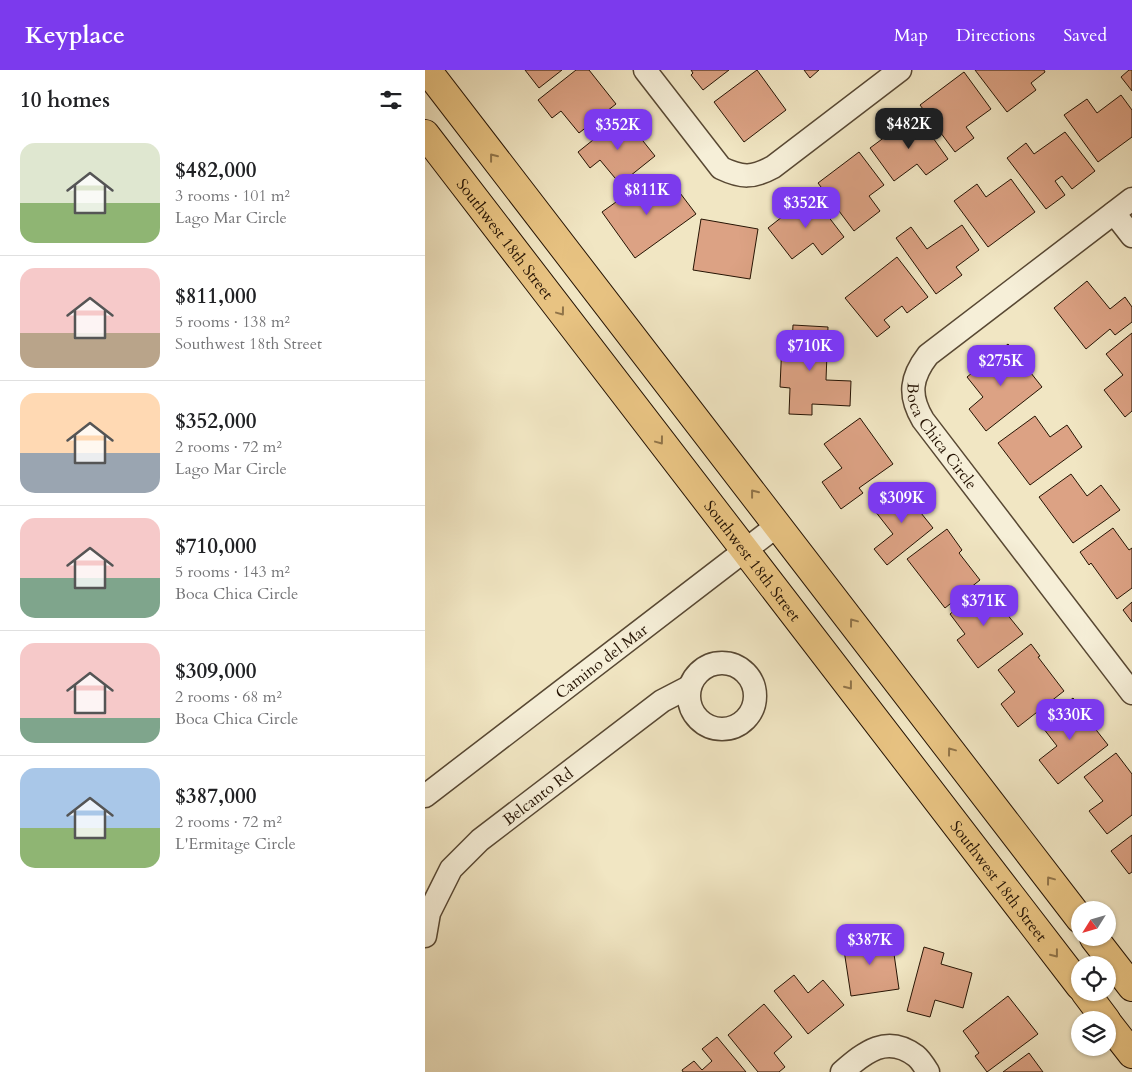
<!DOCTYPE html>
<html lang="en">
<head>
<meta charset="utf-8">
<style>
	body { margin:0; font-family:Cardo,serif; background:#f2f2f2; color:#202124; height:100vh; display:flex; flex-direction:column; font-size:19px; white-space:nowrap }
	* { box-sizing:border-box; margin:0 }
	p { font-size:16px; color:#757577 }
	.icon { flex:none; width:28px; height:28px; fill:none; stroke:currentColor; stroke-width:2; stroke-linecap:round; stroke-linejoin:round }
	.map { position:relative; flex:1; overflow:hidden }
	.side { display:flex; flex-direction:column; background:#fff; width:425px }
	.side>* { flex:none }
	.needle { width:32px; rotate:233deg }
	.buttons { position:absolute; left:646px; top:831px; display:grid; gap:10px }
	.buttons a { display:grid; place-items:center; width:45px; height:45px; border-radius:50%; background:#fff; box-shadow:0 1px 4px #0004; font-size:25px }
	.price { position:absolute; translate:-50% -42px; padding:0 11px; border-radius:10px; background:#7c3aed; color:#fff; font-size:16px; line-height:32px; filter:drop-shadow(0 1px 2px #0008) }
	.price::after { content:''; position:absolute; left:50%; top:30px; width:15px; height:11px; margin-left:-8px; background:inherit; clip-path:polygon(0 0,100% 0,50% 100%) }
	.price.active { background:#222; color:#fff }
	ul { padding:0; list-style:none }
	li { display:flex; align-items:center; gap:15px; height:125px; padding:0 20px }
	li+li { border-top:1px solid #e0e0e0 }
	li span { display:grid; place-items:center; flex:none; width:140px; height:100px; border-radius:15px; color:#555 }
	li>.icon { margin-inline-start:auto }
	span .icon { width:60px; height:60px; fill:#fffc; stroke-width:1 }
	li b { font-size:21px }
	h2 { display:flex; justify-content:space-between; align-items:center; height:60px; padding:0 20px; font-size:21px }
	header { display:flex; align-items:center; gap:30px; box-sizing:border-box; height:70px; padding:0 25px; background:#7c3aed; color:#fff }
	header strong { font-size:24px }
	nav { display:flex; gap:28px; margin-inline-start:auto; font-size:18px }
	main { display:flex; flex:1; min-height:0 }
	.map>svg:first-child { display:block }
</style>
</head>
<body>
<header>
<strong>Keyplace</strong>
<nav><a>Map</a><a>Directions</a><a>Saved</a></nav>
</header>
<main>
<section class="side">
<h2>10 homes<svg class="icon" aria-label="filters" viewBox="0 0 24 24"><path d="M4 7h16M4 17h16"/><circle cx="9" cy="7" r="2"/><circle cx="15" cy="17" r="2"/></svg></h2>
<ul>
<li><span style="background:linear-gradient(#dfe7d0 60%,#8fb573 0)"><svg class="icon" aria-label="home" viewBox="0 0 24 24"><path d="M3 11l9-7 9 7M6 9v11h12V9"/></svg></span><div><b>$482,000</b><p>3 rooms · 101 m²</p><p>Lago Mar Circle</p></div></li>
<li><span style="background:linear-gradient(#f6c9c9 65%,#b9a48a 0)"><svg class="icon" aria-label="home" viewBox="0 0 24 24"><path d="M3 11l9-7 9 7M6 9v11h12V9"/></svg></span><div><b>$811,000</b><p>5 rooms · 138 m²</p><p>Southwest 18th Street</p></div></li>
<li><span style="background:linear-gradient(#ffd9b3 60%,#9aa5b1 0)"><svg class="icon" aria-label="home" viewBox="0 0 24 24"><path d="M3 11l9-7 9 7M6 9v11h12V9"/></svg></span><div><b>$352,000</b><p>2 rooms · 72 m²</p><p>Lago Mar Circle</p></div></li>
<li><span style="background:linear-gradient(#f6c9c9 60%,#7fa58c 0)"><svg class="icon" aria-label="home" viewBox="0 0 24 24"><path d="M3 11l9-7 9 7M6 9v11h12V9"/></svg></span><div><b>$710,000</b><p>5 rooms · 143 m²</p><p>Boca Chica Circle</p></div></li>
<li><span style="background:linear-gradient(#f6c9c9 75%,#7fa58c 0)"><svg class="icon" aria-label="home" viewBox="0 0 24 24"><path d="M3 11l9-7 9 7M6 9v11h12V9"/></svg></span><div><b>$309,000</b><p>2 rooms · 68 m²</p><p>Boca Chica Circle</p></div></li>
<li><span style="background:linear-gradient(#a9c7e8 60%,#8fb573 0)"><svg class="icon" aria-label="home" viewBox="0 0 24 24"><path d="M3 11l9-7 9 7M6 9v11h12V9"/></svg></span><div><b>$387,000</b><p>2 rooms · 72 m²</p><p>L'Ermitage Circle</p></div></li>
</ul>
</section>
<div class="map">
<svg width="707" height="1002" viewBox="0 0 707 1002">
	<rect width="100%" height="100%" fill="#f1e6c3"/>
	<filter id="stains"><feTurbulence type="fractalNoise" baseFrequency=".004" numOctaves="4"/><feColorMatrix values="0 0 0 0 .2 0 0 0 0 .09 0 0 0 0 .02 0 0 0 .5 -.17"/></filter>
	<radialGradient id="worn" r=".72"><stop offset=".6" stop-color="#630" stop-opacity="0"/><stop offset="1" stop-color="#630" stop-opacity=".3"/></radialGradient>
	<g fill="#dca284" stroke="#251303">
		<path d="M 100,0 L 137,0 L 114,18 Z"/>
		<path d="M 151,0 L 164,0 L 191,34 L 154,63 L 136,41 L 127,48 L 113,30 Z"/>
		<path d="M 266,0 L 304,0 L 278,20 L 266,5 L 268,3 Z"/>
		<path d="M 332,0 L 361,40 L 319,72 L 289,32 Z"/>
		<path d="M 379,0 L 394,0 L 385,8 Z"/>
		<path d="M 550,0 L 619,0 L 620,2 L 606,13 L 611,20 L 582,42 Z"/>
		<path d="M 704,0 L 707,0 L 707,21 L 696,7 Z"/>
		<path d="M 539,2 L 566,39 L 541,57 L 549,68 L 530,82 L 495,35 Z"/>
		<path d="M 696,25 L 707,40 L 707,67 L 673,92 L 639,45 L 662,29 L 672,43 Z"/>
		<path d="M 491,44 L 523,89 L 501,105 L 492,94 L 469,111 L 445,78 Z"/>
		<path d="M 198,46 L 230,86 L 195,114 L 175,90 L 165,98 L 153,82 Z"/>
		<path d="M 640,62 L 670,101 L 647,119 L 637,106 L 630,111 L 640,125 L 621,139 L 582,88 L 601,73 L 609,84 Z"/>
		<path d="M 434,82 L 459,115 L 444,126 L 455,141 L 429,161 L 393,113 Z"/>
		<path d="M 226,107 L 240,127 L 252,119 L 271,144 L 210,188 L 177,142 Z"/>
		<path d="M 586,109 L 610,142 L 563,177 L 529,131 L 552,114 L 561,127 Z"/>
		<path d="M 386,124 L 419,167 L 397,185 L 388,173 L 367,189 L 343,158 Z"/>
		<path d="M 276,149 L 333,159 L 325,209 L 268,200 Z"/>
		<path d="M 537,155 L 554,180 L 531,197 L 537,205 L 511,224 L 471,168 L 486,157 L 502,179 Z"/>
		<path d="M 472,187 L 503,227 L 482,243 L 477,236 L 459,250 L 465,257 L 452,267 L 420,228 Z"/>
		<path d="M 662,211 L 685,239 L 700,227 L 707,237 L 707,252 L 690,265 L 685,259 L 661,279 L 629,238 Z"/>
		<path d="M 368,255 L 403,257 L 401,310 L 426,311 L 425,336 L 387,334 L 387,345 L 364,344 L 365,318 L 355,317 L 357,272 L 367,273 Z"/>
		<path d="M 707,263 L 707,341 L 700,347 L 679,320 L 698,305 L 681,284 Z"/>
		<path d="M 583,274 L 617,317 L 561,361 L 544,339 L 558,327 L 542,307 Z"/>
		<path d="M 610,346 L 625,367 L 642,355 L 657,377 L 605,415 L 573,373 Z"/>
		<path d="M 435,348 L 468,394 L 434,418 L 438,423 L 416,439 L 397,412 L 417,398 L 399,374 Z"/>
		<path d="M 646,404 L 662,426 L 676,415 L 695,440 L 648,473 L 614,427 Z"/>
		<path d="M 485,414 L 499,432 L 492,438 L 508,458 L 462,495 L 449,479 L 468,464 L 450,441 Z"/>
		<path d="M 688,458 L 704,480 L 707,478 L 707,518 L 692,529 L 666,493 L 664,495 L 655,482 Z"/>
		<path d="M 522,459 L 537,480 L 534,483 L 555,510 L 520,538 L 482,489 Z"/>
		<path d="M 560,517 L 598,564 L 553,598 L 532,570 L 540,564 L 525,544 Z"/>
		<path d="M 707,532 L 707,552 L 698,540 Z"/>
		<path d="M 606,574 L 615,586 L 613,587 L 639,621 L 593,657 L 576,634 L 590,622 L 573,600 Z"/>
		<path d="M 648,628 L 659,641 L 657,642 L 683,675 L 633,714 L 614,690 L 632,676 L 615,654 Z"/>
		<path d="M 691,683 L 707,704 L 707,745 L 682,764 L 664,741 L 678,731 L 659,707 Z"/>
		<path d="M 707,765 L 707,802 L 704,804 L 686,781 Z"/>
		<path d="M 437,864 L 439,875 L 467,870 L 474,919 L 426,926 L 417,867 Z"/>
		<path d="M 499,877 L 519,883 L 516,894 L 547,903 L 538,938 L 510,930 L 505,947 L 482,941 Z"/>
		<path d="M 369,905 L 383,923 L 398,910 L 419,935 L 383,964 L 349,921 Z"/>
		<path d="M 583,926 L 613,964 L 562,1002 L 550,986 L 554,983 L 538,961 Z"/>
		<path d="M 339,934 L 367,967 L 349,983 L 360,997 L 354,1002 L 333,1002 L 303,965 Z"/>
		<path d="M 292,967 L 321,1002 L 258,1002 L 257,1000 L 269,991 L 277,1000 L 287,991 L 277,979 Z"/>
		<path d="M 604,983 L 618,1002 L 578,1002 Z"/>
	</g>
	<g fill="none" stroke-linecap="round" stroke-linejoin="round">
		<g stroke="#584833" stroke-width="25">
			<g id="minor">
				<path d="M 220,0 L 296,98 C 317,108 328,108 348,97 L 475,0"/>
				<path id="s1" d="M 707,129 L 503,285 C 486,307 483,325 498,350 L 707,623"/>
				<path d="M 689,143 L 707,166"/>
				<circle cx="297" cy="626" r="33"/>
				<path id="s2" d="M 0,726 L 353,455"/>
				<path id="s3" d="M 0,866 L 4,843 L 26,799 L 55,770 L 237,631 L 264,617"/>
				<path d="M 417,1002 C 440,982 462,964 491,986 C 496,990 500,997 503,1002"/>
			</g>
		</g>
		<g stroke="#251303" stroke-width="30">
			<g id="major">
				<path d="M 2,0 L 655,849"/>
				<path id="s4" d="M 0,64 L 655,916"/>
				<path d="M 669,868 L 707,917"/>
				<path d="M 660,922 L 681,950"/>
				<path d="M 682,952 L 707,984"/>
			</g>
		</g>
		<use href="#minor" stroke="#f6efd8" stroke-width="22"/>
		<use href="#major" stroke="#e8c382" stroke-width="28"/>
	</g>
	<defs><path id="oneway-chevron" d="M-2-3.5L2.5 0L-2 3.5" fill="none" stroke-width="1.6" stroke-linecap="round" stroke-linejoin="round" transform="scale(1.25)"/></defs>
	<g stroke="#907449">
		<use href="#oneway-chevron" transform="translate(68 87) rotate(-128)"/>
		<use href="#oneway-chevron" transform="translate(136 242) rotate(53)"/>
		<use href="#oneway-chevron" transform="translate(235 371) rotate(53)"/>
		<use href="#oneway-chevron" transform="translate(329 423) rotate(-128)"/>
		<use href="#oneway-chevron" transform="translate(428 552) rotate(-127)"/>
		<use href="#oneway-chevron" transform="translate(424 616) rotate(52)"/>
		<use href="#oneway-chevron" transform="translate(526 681) rotate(-127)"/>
		<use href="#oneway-chevron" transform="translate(625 810) rotate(-127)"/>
		<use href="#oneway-chevron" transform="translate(630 884) rotate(52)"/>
	</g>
	<g text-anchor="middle" stroke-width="4" stroke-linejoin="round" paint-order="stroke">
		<g font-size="16" fill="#251303" stroke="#f6efd8">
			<text dy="6" stroke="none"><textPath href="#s4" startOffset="132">Southwest 18th Street</textPath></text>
			<text dy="6" stroke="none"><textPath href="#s1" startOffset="350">Boca Chica Circle</textPath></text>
			<text dy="6" stroke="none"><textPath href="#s4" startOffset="538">Southwest 18th Street</textPath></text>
			<text dy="6" stroke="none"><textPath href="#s2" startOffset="222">Camino del Mar</textPath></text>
			<text dy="6" stroke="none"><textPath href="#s3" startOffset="186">Belcanto Rd</textPath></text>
			<text dy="6" stroke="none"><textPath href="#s4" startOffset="942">Southwest 18th Street</textPath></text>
		</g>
	</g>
	<rect width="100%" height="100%" filter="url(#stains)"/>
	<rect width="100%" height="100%" fill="url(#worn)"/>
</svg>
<div class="buttons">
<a><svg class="needle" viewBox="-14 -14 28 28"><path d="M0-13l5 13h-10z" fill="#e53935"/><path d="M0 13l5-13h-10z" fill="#757577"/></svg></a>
<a><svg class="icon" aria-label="locate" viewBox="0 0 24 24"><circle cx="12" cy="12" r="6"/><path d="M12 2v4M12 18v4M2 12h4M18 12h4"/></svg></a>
<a><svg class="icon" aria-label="layers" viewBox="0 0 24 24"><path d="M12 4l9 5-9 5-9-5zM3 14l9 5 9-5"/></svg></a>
</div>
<b class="price active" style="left:484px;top:80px">$482K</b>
<b class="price" style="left:193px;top:81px">$352K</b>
<b class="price" style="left:222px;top:146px">$811K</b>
<b class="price" style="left:381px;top:159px">$352K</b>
<b class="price" style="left:385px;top:302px">$710K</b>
<b class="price" style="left:576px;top:317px">$275K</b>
<b class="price" style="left:477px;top:454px">$309K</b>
<b class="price" style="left:559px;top:557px">$371K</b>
<b class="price" style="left:645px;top:671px">$330K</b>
<b class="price" style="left:445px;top:896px">$387K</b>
</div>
</main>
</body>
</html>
